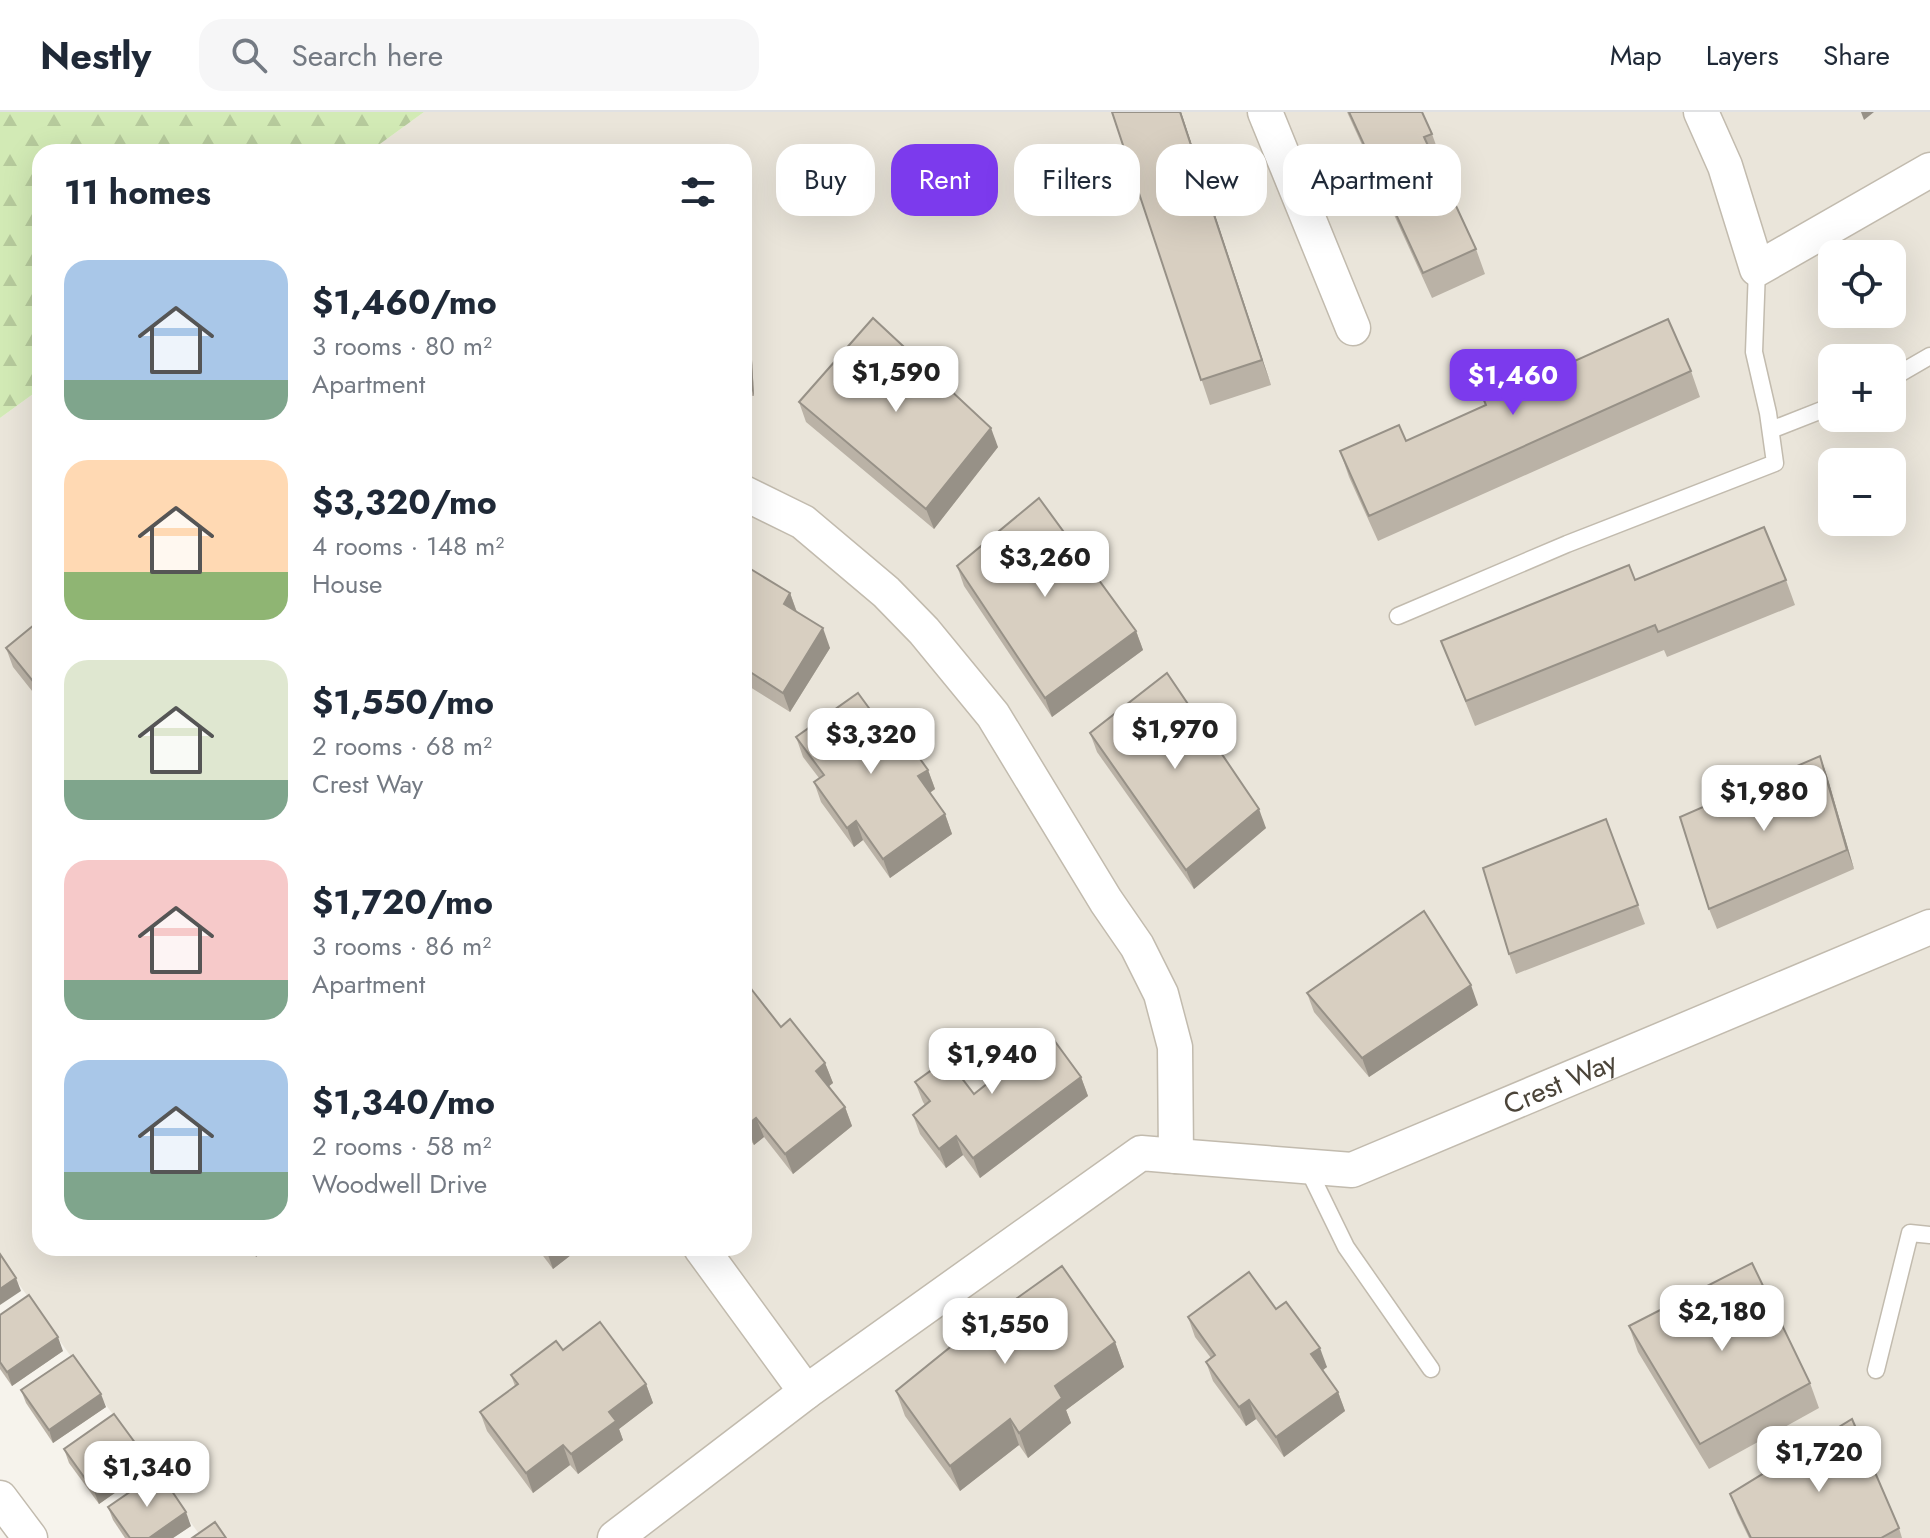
<!DOCTYPE html>
<html lang="en">
<head>
<meta charset="utf-8">
<style>
	body { margin:0; font-family:Jost,sans-serif; background:#f6f6f7; color:#1f2937; height:100vh; display:flex; flex-direction:column; font-size:30px; white-space:nowrap }
	* { box-sizing:border-box; margin:0 }
	p { font-size:26px; color:#747a83 }
	.icon { flex:none; width:44px; height:44px; fill:none; stroke:currentColor; stroke-width:2; stroke-linecap:round; stroke-linejoin:round }
	.map { position:relative; flex:1; overflow:hidden }
	.side { position:absolute; left:32px; top:32px; width:720px; height:1112px; display:flex; flex-direction:column; background:#fff; border-radius:24px; box-shadow:0 8px 32px #0002 }
	.side>* { flex:none }
	.banner { position:absolute; left:776px; top:32px; width:760px; height:72px; display:flex; gap:16px }
	.fabs { position:absolute; left:1818px; top:128px; display:grid; gap:16px }
	.fabs a { display:grid; place-items:center; width:88px; height:88px; border-radius:16px; background:#fff; box-shadow:0 8px 32px #0002; font-size:40px }
	.price { position:absolute; translate:-50% -68px; padding:0 18px; border-radius:16px; background:#fff; color:#222; font-size:26px; line-height:52px; filter:drop-shadow(0 2px 4px #0008) }
	.price::after { content:''; position:absolute; left:50%; top:48px; width:24px; height:18px; margin-left:-12px; background:inherit; clip-path:polygon(0 0,100% 0,50% 100%) }
	.price.current { background:#7c3aed; color:#fff }
	ul { padding:0; list-style:none }
	li { display:flex; align-items:center; gap:24px; height:200px; padding:0 32px }
	li span { display:grid; place-items:center; flex:none; width:224px; height:160px; border-radius:24px; color:#555 }
	li>.icon { margin-inline-start:auto }
	span .icon { width:96px; height:96px; fill:#fffc; stroke-width:1 }
	li b { font-size:34px }
	h2 { display:flex; justify-content:space-between; align-items:center; height:96px; padding:0 32px; font-size:34px }
	.chip { padding:0 28px; border-radius:24px; background:#fff; box-shadow:0 8px 32px #0002; font-size:28px; line-height:72px }
	.chip.current { background:#7c3aed; color:#fff }
	header { display:flex; align-items:center; gap:48px; box-sizing:border-box; height:112px; padding:0 40px; background:#fff; border-bottom:2px solid #e0e1e3 }
	header strong { font-size:38px }
	nav { display:flex; gap:44px; margin-inline-start:auto; font-size:28px }
	.search { width:560px; height:72px; background:#f6f6f7; display:flex; align-items:center; gap:20px; box-sizing:border-box; padding:0 28px; border-radius:24px; color:#747a83; font-size:30px }
	.map>svg:first-child { display:block }
</style>
</head>
<body>
<header>
<strong>Nestly</strong>
<div class="search"><svg class="icon" aria-label="search" viewBox="0 0 24 24"><circle cx="10" cy="10" r="6"/><path d="M15 15l6 6"/></svg>Search here</div>
<nav><a>Map</a><a>Layers</a><a>Share</a></nav>
</header>
<div class="map">
<svg width="1930" height="1426" viewBox="0 0 1930 1426">
	<defs>
		<pattern id="forest-firs" width="22" height="20" patternUnits="userSpaceOnUse" patternTransform="scale(2)"><rect width="22" height="20" fill="#d2eab5"/><path d="M5 1l3.5 6h-7zM16 11l3.5 6h-7z" fill="#b6ca9c"/></pattern>
	</defs>
	<rect width="100%" height="100%" fill="#f6f3ec"/>
	<path fill="#eae5da" fill-rule="evenodd" d="M 424,0 L 1930,0 L 1930,1426 L 202,1426 L 0,1146 L 0,306 L 40,277 L 40,1136 L 744,1136 L 744,40 L 369,40 ZM 1832,142 L 1892,142 L 1892,202 L 1832,202 ZM 1832,246 L 1892,246 L 1892,306 L 1832,306 ZM 1832,350 L 1892,350 L 1892,410 L 1832,410 Z"/>
	<path fill="url(#forest-firs)" d="M 0,0 L 424,0 L 369,40 L 40,40 L 40,277 L 0,306 Z"/>
	<g fill="none" stroke-linecap="round" stroke-linejoin="round">
		<g stroke="#c2bbae" stroke-width="19">
			<g id="lane">
				<path d="M 1892,266 L 1930,244"/>
				<path d="M 1771,318 L 1832,294"/>
				<path d="M 1398,504 L 1567,432 L 1775,351 L 1768,301 L 1754,240 L 1757,157"/>
				<path d="M 1307,1055 L 1346,1135 L 1431,1257"/>
				<path d="M 1876,1258 L 1910,1121 L 1930,1123"/>
			</g>
		</g>
		<g stroke="#c2bbae" stroke-width="37">
			<g id="street">
				<path d="M 1265,0 L 1353,216"/>
				<path d="M 1701,0 L 1725,54 L 1757,157 L 1930,58"/>
				<path id="s1" d="M 1176,1044 L 1352,1058 L 1930,815"/>
				<path d="M 701,1136 L 806,1280 L 1141,1041 L 1176,1044 L 1175,935 L 1161,882 L 1137,834 L 1106,789 L 993,603 L 924,519 L 886,480 L 803,410 L 744,381"/>
				<path d="M 0,1386 L 30,1426"/>
				<path d="M 615,1426 L 806,1280"/>
			</g>
		</g>
		<use href="#lane" stroke="#fff" stroke-width="16"/>
		<use href="#street" stroke="#fff" stroke-width="34"/>
	</g>
	<g fill="#bab2a6">
		<path d="M 1112,0 L 1181,0 L 1271,273 L 1210,293 Z"/>
		<path d="M 1347,0 L 1422,0 L 1432,22 L 1441,47 L 1435,49 L 1476,137 L 1485,162 L 1432,186 Z"/>
		<path d="M 744,148 L 747,157 L 754,284 L 744,283 Z"/>
		<path d="M 1557,257 L 1691,259 L 1700,285 L 1378,429 L 1349,365 L 1340,339 L 1406,329 L 1485,294 Z"/>
		<path d="M 799,290 L 998,335 L 934,417 L 806,310 Z"/>
		<path d="M 744,453 L 790,481 L 797,500 L 830,536 L 790,600 L 750,575 L 744,585 Z"/>
		<path d="M 957,454 L 1136,519 L 1143,538 L 1052,605 L 964,474 Z"/>
		<path d="M 1635,468 L 1786,468 L 1795,493 L 1667,545 L 1664,538 L 1475,614 L 1441,529 Z"/>
		<path d="M 40,494 L 40,589 L 13,555 L 6,536 L 39,509 L 35,498 Z"/>
		<path d="M 885,618 L 928,658 L 935,677 L 930,681 L 945,702 L 952,722 L 890,766 L 863,728 L 854,735 L 821,690 L 814,670 L 819,666 L 803,645 L 796,625 Z"/>
		<path d="M 1090,621 L 1266,716 L 1194,777 L 1097,640 Z"/>
		<path d="M 1820,644 L 1827,664 L 1854,757 L 1717,817 L 1709,797 Z"/>
		<path d="M 1606,707 L 1645,812 L 1516,862 L 1509,842 Z"/>
		<path d="M 1307,881 L 1478,893 L 1369,965 L 1314,900 Z"/>
		<path d="M 744,885 L 825,951 L 833,971 L 829,974 L 845,995 L 852,1014 L 793,1062 L 764,1025 L 754,1033 L 744,1019 Z"/>
		<path d="M 1018,948 L 1081,965 L 1088,984 L 980,1066 L 963,1043 L 946,1056 L 920,1022 L 913,1003 L 925,993 L 923,990 L 915,970 L 974,982 L 990,970 L 984,954 Z"/>
		<path d="M 537,1136 L 580,1136 L 553,1157 Z"/>
		<path d="M 1276,1197 L 1327,1255 L 1322,1258 L 1338,1280 L 1345,1299 L 1284,1345 L 1256,1307 L 1246,1314 L 1213,1269 L 1206,1250 L 1211,1246 L 1195,1225 L 1188,1205 Z"/>
		<path d="M 999,1199 L 1115,1230 L 1124,1255 L 1066,1298 L 1071,1311 L 1028,1346 L 1019,1333 L 960,1379 L 905,1304 L 896,1279 L 951,1234 L 948,1224 Z"/>
		<path d="M 0,1203 L 63,1239 L 12,1274 L 0,1257 Z"/>
		<path d="M 1629,1214 L 1810,1271 L 1819,1296 L 1709,1357 L 1638,1240 Z"/>
		<path d="M 563,1238 L 646,1272 L 653,1291 L 619,1317 L 623,1328 L 578,1362 L 570,1353 L 533,1381 L 487,1319 L 480,1300 L 515,1274 L 511,1263 Z"/>
		<path d="M 21,1278 L 106,1295 L 53,1331 L 26,1291 Z"/>
		<path d="M 64,1337 L 149,1357 L 99,1392 L 69,1351 Z"/>
		<path d="M 1730,1382 L 1899,1416 L 1902,1426 L 1749,1426 L 1737,1401 Z"/>
		<path d="M 108,1395 L 191,1414 L 173,1426 L 125,1426 L 113,1408 Z"/>
	</g>
	<g fill="#979187">
		<path d="M 1180,0 L 1181,0 L 1271,273 L 1262,248 Z"/>
		<path d="M 1861,0 L 1874,0 L 1864,8 Z"/>
		<path d="M 744,148 L 747,157 L 754,284 L 745,259 Z"/>
		<path d="M 991,316 L 998,335 L 934,417 L 926,397 Z"/>
		<path d="M 790,481 L 797,501 L 784,492 Z"/>
		<path d="M 823,516 L 830,536 L 790,600 L 783,581 Z"/>
		<path d="M 1136,519 L 1143,538 L 1052,605 L 1045,586 Z"/>
		<path d="M 744,558 L 750,575 L 744,585 Z"/>
		<path d="M 1820,644 L 1827,664 L 1854,757 L 1847,738 Z"/>
		<path d="M 928,658 L 935,677 L 925,684 L 918,664 Z"/>
		<path d="M 1259,697 L 1266,716 L 1194,777 L 1186,758 Z"/>
		<path d="M 945,702 L 952,722 L 890,766 L 883,747 Z"/>
		<path d="M 856,709 L 863,728 L 854,735 L 847,716 Z"/>
		<path d="M 1471,873 L 1478,893 L 1369,965 L 1362,946 Z"/>
		<path d="M 825,951 L 833,971 L 824,978 L 816,959 Z"/>
		<path d="M 1081,965 L 1088,984 L 980,1066 L 973,1046 Z"/>
		<path d="M 845,995 L 852,1014 L 793,1062 L 785,1042 Z"/>
		<path d="M 756,1006 L 764,1025 L 754,1033 L 747,1013 Z"/>
		<path d="M 956,1024 L 963,1043 L 946,1056 L 939,1037 Z"/>
		<path d="M 252,1136 L 268,1136 L 256,1145 Z"/>
		<path d="M 547,1136 L 580,1136 L 553,1157 L 546,1137 Z"/>
		<path d="M 16,1166 L 21,1179 L 0,1193 L 0,1177 Z"/>
		<path d="M 58,1225 L 63,1239 L 12,1274 L 7,1260 Z"/>
		<path d="M 1115,1230 L 1124,1255 L 1066,1298 L 1071,1311 L 1028,1346 L 1019,1321 L 1055,1274 Z"/>
		<path d="M 1320,1236 L 1327,1255 L 1318,1262 L 1311,1242 Z"/>
		<path d="M 646,1272 L 653,1291 L 619,1317 L 623,1328 L 578,1362 L 571,1342 L 609,1300 Z"/>
		<path d="M 1338,1280 L 1345,1299 L 1284,1345 L 1276,1325 Z"/>
		<path d="M 101,1282 L 106,1295 L 53,1331 L 49,1318 Z"/>
		<path d="M 1249,1288 L 1256,1307 L 1246,1314 L 1239,1295 Z"/>
		<path d="M 1010,1307 L 1019,1333 L 960,1379 L 950,1354 Z"/>
		<path d="M 563,1333 L 570,1353 L 533,1381 L 526,1361 Z"/>
		<path d="M 144,1343 L 149,1357 L 99,1392 L 94,1379 Z"/>
		<path d="M 186,1400 L 191,1414 L 173,1426 L 149,1426 Z"/>
	</g>
	<g fill="#d8cfc1" stroke="#979187" stroke-width="2">
		<path d="M 1112,0 L 1180,0 L 1262,248 L 1201,268 Z"/>
		<path d="M 1349,0 L 1422,0 L 1432,22 L 1424,25 L 1476,137 L 1423,161 Z"/>
		<path d="M 873,206 L 991,316 L 926,397 L 799,290 Z"/>
		<path d="M 1668,207 L 1691,259 L 1369,404 L 1340,339 L 1399,313 L 1406,329 L 1486,293 L 1480,279 L 1553,247 L 1557,257 Z"/>
		<path d="M 1039,386 L 1136,519 L 1045,586 L 957,454 Z"/>
		<path d="M 1764,415 L 1786,468 L 1658,520 L 1655,513 L 1466,589 L 1441,529 L 1629,453 L 1635,468 Z"/>
		<path d="M 744,453 L 790,481 L 784,492 L 823,516 L 783,581 L 744,556 Z"/>
		<path d="M 40,494 L 40,504 L 35,498 Z"/>
		<path d="M 40,508 L 40,578 L 6,536 Z"/>
		<path d="M 1167,561 L 1259,697 L 1186,758 L 1090,621 Z"/>
		<path d="M 858,581 L 885,618 L 895,612 L 928,658 L 918,664 L 945,702 L 883,747 L 856,709 L 847,716 L 814,670 L 824,663 L 796,625 Z"/>
		<path d="M 1820,644 L 1847,738 L 1709,797 L 1680,705 Z"/>
		<path d="M 1606,707 L 1638,793 L 1509,842 L 1483,756 Z"/>
		<path d="M 1424,799 L 1471,873 L 1362,946 L 1307,881 Z"/>
		<path d="M 752,878 L 781,915 L 790,907 L 825,951 L 816,959 L 845,995 L 785,1042 L 756,1006 L 747,1013 L 744,1009 L 744,885 Z"/>
		<path d="M 1051,924 L 1081,965 L 973,1046 L 956,1024 L 939,1037 L 913,1003 L 930,989 L 915,970 L 947,947 L 974,982 L 993,967 L 984,954 L 1008,936 L 1018,948 Z"/>
		<path d="M 0,1142 L 16,1166 L 0,1177 Z"/>
		<path d="M 1752,1151 L 1810,1271 L 1700,1332 L 1629,1214 Z"/>
		<path d="M 1062,1154 L 1115,1230 L 1055,1274 L 1062,1286 L 1019,1321 L 1010,1307 L 950,1354 L 896,1279 L 954,1232 L 948,1224 L 992,1190 L 999,1199 Z"/>
		<path d="M 1249,1160 L 1276,1197 L 1286,1190 L 1309,1221 L 1320,1236 L 1311,1242 L 1338,1280 L 1276,1325 L 1249,1288 L 1239,1295 L 1206,1250 L 1215,1243 L 1188,1205 Z"/>
		<path d="M 29,1183 L 58,1225 L 7,1260 L 0,1250 L 0,1203 Z"/>
		<path d="M 600,1210 L 646,1272 L 609,1300 L 616,1309 L 571,1342 L 563,1333 L 526,1361 L 480,1300 L 518,1272 L 511,1263 L 556,1229 L 563,1238 Z"/>
		<path d="M 73,1243 L 101,1282 L 49,1318 L 21,1278 Z"/>
		<path d="M 114,1302 L 144,1343 L 94,1379 L 64,1337 Z"/>
		<path d="M 1852,1307 L 1899,1416 L 1881,1426 L 1751,1426 L 1730,1382 Z"/>
		<path d="M 159,1360 L 186,1400 L 149,1426 L 130,1426 L 108,1395 Z"/>
		<path d="M 215,1410 L 226,1426 L 192,1426 Z"/>
	</g>
	<g text-anchor="middle" stroke-width="7" stroke-linejoin="round" paint-order="stroke">
		<g font-size="28" fill="#4b4439" stroke="#fff">
			<text dy="10" stroke="none"><textPath href="#s1" startOffset="402">Crest Way</textPath></text>
		</g>
	</g>
</svg>
<div class="fabs">
<a><svg class="icon" aria-label="locate" viewBox="0 0 24 24"><circle cx="12" cy="12" r="6"/><path d="M12 2v4M12 18v4M2 12h4M18 12h4"/></svg></a>
<a>+</a>
<a>−</a>
</div>
<b class="price" style="left:896px;top:302px">$1,590</b>
<b class="price current" style="left:1513px;top:305px">$1,460</b>
<b class="price" style="left:1045px;top:487px">$3,260</b>
<b class="price" style="left:1175px;top:659px">$1,970</b>
<b class="price" style="left:871px;top:664px">$3,320</b>
<b class="price" style="left:1764px;top:721px">$1,980</b>
<b class="price" style="left:992px;top:984px">$1,940</b>
<b class="price" style="left:1722px;top:1241px">$2,180</b>
<b class="price" style="left:1005px;top:1254px">$1,550</b>
<b class="price" style="left:1819px;top:1382px">$1,720</b>
<b class="price" style="left:147px;top:1397px">$1,340</b>
<div class="banner">
<a class="chip">Buy</a>
<a class="chip current">Rent</a>
<a class="chip">Filters</a>
<a class="chip">New</a>
<a class="chip">Apartment</a>
</div>
<section class="side">
<h2>11 homes<svg class="icon" aria-label="filters" viewBox="0 0 24 24"><path d="M4 7h16M4 17h16"/><circle cx="9" cy="7" r="2"/><circle cx="15" cy="17" r="2"/></svg></h2>
<ul>
<li><span style="background:linear-gradient(#a9c7e8 75%,#7fa58c 0)"><svg class="icon" aria-label="home" viewBox="0 0 24 24"><path d="M3 11l9-7 9 7M6 9v11h12V9"/></svg></span><div><b>$1,460/mo</b><p>3 rooms · 80 m²</p><p>Apartment</p></div></li>
<li><span style="background:linear-gradient(#ffd9b3 70%,#8fb573 0)"><svg class="icon" aria-label="home" viewBox="0 0 24 24"><path d="M3 11l9-7 9 7M6 9v11h12V9"/></svg></span><div><b>$3,320/mo</b><p>4 rooms · 148 m²</p><p>House</p></div></li>
<li><span style="background:linear-gradient(#dfe7d0 75%,#7fa58c 0)"><svg class="icon" aria-label="home" viewBox="0 0 24 24"><path d="M3 11l9-7 9 7M6 9v11h12V9"/></svg></span><div><b>$1,550/mo</b><p>2 rooms · 68 m²</p><p>Crest Way</p></div></li>
<li><span style="background:linear-gradient(#f6c9c9 75%,#7fa58c 0)"><svg class="icon" aria-label="home" viewBox="0 0 24 24"><path d="M3 11l9-7 9 7M6 9v11h12V9"/></svg></span><div><b>$1,720/mo</b><p>3 rooms · 86 m²</p><p>Apartment</p></div></li>
<li><span style="background:linear-gradient(#a9c7e8 70%,#7fa58c 0)"><svg class="icon" aria-label="home" viewBox="0 0 24 24"><path d="M3 11l9-7 9 7M6 9v11h12V9"/></svg></span><div><b>$1,340/mo</b><p>2 rooms · 58 m²</p><p>Woodwell Drive</p></div></li>
</ul>
</section>
</div>
</body>
</html>
